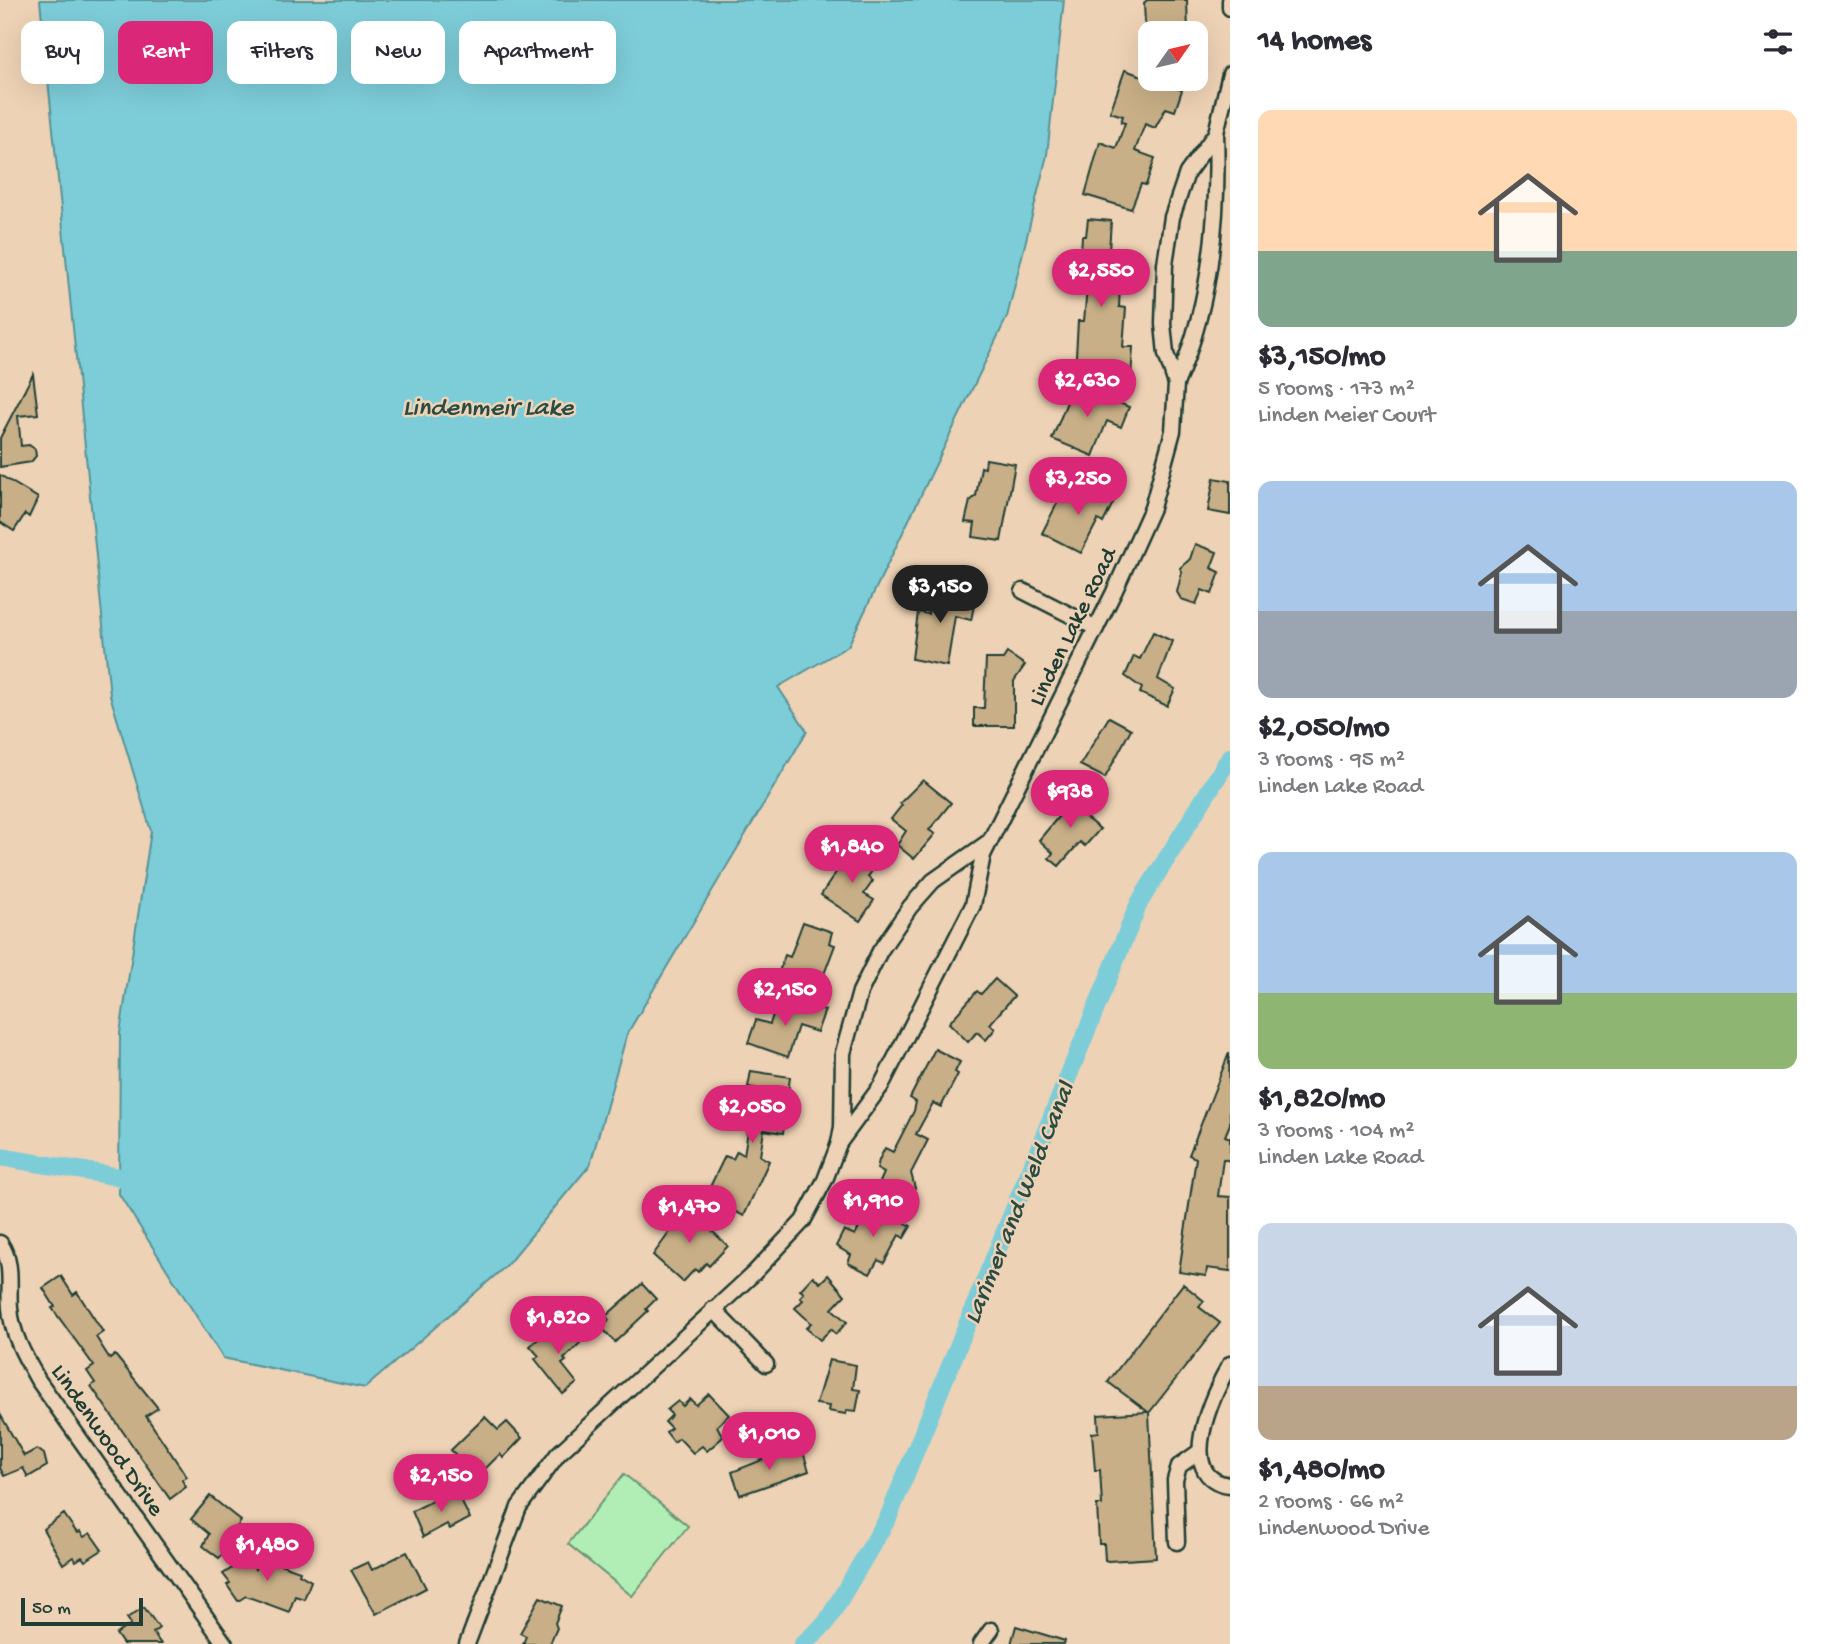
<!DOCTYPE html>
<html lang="en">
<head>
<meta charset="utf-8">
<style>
	body { margin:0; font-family:"Gochi Hand",sans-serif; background:#f2f2f3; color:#2b2b33; height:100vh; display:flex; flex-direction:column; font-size:26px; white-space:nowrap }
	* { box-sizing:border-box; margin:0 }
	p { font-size:23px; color:#7c7c81 }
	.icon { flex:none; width:38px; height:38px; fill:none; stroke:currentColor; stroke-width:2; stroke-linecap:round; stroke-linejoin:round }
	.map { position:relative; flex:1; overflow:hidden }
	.sheet { display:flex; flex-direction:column; background:#fff; width:595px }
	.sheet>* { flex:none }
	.guide { position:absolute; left:21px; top:21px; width:665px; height:63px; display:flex; gap:14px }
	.needle { width:46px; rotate:56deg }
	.fabs { position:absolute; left:1138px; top:21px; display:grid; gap:14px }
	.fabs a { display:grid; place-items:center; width:70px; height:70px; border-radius:14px; background:#fff; box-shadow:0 7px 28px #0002; font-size:35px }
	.scale { position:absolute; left:21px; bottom:18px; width:122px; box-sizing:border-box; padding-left:7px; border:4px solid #1f3d34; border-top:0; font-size:19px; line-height:24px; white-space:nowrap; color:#1f3d34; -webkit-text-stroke:5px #eed2b5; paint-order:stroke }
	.price { position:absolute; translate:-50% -60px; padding:0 16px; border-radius:24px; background:#db2777; color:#fff; font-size:23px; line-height:46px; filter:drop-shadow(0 2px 4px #0008) }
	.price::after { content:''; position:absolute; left:50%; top:42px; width:21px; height:16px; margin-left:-10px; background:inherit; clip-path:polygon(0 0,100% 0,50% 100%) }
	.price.on { background:#222; color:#fff }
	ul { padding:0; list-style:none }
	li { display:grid; align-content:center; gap:14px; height:371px; padding:0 28px }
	li span { display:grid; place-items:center; height:217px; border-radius:14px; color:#555 }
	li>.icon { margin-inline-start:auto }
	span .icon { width:126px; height:126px; fill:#fffc; stroke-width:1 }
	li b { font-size:30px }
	h2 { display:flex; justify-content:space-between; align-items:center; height:84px; padding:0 28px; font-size:30px }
	.pill { padding:0 24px; border-radius:14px; background:#fff; box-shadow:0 7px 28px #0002; font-size:24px; line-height:63px }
	.pill.on { background:#db2777; color:#fff }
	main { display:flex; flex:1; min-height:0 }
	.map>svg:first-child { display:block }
</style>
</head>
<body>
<main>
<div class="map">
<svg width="1230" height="1644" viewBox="0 0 1230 1644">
	<rect width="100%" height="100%" fill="#eed2b5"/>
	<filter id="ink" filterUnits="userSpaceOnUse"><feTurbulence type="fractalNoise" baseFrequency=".0143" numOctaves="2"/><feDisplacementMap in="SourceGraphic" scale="14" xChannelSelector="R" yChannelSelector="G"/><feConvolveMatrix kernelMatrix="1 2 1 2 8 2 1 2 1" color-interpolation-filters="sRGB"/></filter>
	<g filter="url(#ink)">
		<path fill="#b1eeb5" stroke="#689674" stroke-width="2" d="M 624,1474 L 688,1526 L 632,1596 L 568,1544 Z"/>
		<path fill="#7dcdd9" stroke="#579397" stroke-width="2" d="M 40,0 L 1064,0 L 1047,155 L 1007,317 L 848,646 L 778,687 L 807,731 L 627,1034 L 590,1165 L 506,1266 L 365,1388 L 223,1358 L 119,1194 L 120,1033 L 151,831 L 110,695 Z"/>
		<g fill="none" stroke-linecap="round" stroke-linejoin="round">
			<g stroke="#7dcdd9" stroke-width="18">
				<path d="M 0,1157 L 120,1177"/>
				<path d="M 803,1644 L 826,1623 L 888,1518 L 1139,903 L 1230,757"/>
			</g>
		</g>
		<g fill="#c8af87" stroke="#1f3d34" stroke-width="2">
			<path d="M 1147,0 L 1187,0 L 1188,33 L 1148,33 L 1148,25 L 1145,25 L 1144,3 Z"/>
			<path d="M 1125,70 L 1182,90 L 1175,111 L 1166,108 L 1155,128 L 1145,124 L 1135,151 L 1155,158 L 1146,185 L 1141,184 L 1131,209 L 1085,195 L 1100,142 L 1116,148 L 1125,123 L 1121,122 L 1123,116 L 1110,112 Z"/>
			<path d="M 1088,219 L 1111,221 L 1108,266 L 1121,267 L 1119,307 L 1126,308 L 1123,347 L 1133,347 L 1131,378 L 1075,373 L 1078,321 L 1084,321 L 1087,287 L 1079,286 L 1082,236 L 1086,236 Z"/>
			<path d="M 33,374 L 38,414 L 18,416 L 21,446 L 29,445 L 35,449 L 36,456 L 31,462 L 0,467 L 0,438 Z"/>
			<path d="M 1071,384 L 1129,407 L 1121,427 L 1107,421 L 1093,456 L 1052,439 L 1069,397 L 1066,396 Z"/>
			<path d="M 986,459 L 1015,464 L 1001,541 L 973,537 L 975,523 L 965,522 L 970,501 L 976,496 L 981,467 L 985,468 Z"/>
			<path d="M 0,475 L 38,498 L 29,517 L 25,514 L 14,531 L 0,522 Z"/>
			<path d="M 1214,478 L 1230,481 L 1230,515 L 1208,511 Z"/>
			<path d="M 1066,486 L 1091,499 L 1097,488 L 1116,497 L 1103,523 L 1098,520 L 1081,553 L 1042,533 Z"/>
			<path d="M 1195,544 L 1217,552 L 1211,568 L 1220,572 L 1212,594 L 1202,590 L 1196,604 L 1181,599 L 1177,592 L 1182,572 L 1180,568 L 1190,559 Z"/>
			<path d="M 934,587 L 976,596 L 971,620 L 955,616 L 947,666 L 912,659 L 918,612 L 928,614 Z"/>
			<path d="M 1153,632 L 1172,641 L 1158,679 L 1175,689 L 1167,706 L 1140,693 L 1142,688 L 1125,676 L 1134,656 L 1140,659 Z"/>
			<path d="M 1007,653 L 1025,665 L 1014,681 L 1014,726 L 974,726 L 974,708 L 984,708 L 986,659 L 1003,659 Z"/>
			<path d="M 1109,717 L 1131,729 L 1105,778 L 1080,765 Z"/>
			<path d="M 923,780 L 951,803 L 929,830 L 935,834 L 914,859 L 897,845 L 906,831 L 891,819 L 902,805 L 900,803 Z"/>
			<path d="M 1079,792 L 1095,807 L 1086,818 L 1100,829 L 1085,846 L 1080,842 L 1059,866 L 1049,858 L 1053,853 L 1039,840 Z"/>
			<path d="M 853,847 L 877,863 L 868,877 L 873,881 L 864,894 L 874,900 L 860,921 L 821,895 Z"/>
			<path d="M 803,922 L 832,932 L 829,943 L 835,945 L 818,990 L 779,972 L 785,955 L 790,957 Z"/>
			<path d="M 995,979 L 1014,996 L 990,1024 L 995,1029 L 986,1040 L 977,1032 L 968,1042 L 949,1023 L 977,991 L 981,994 Z"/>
			<path d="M 777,1003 L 802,1012 L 804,1003 L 825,1010 L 817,1032 L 798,1026 L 788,1057 L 748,1043 L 756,1020 L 770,1024 Z"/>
			<path d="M 935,1049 L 960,1062 L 955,1072 L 958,1074 L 941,1107 L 933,1103 L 916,1134 L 928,1140 L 911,1173 L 915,1188 L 871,1203 L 884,1173 L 877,1169 L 879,1160 L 885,1148 L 893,1152 L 914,1111 L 916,1102 L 910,1098 Z"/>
			<path d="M 1229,1053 L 1230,1124 L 1225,1136 L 1230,1138 L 1230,1161 L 1223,1159 L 1218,1196 L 1230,1197 L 1230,1271 L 1207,1268 L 1206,1276 L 1179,1272 L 1196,1158 L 1189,1155 Z"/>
			<path d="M 751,1071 L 790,1077 L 783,1133 L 764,1130 L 760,1156 L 769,1161 L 744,1216 L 705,1197 L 725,1156 L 733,1159 L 737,1151 L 744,1155 L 755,1088 L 748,1087 Z"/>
			<path d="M 871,1203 L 911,1226 L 904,1238 L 899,1235 L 884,1263 L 878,1260 L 870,1274 L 848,1263 L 851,1255 L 836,1246 L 844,1230 L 855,1235 Z"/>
			<path d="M 680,1207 L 690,1216 L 693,1213 L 728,1246 L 709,1266 L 706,1263 L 698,1272 L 695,1269 L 683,1282 L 653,1255 L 672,1229 L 665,1223 Z"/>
			<path d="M 828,1275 L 845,1295 L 832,1309 L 847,1322 L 836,1334 L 831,1329 L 820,1340 L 806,1328 L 811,1323 L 795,1308 L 803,1300 L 800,1297 L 804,1293 L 800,1290 L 813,1276 L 820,1283 Z"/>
			<path d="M 61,1276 L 73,1295 L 77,1292 L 103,1332 L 96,1337 L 110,1359 L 115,1355 L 158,1408 L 146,1416 L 187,1477 L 182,1480 L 186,1487 L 170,1499 L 91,1386 L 95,1383 L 87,1371 L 94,1366 L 52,1308 L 55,1307 L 43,1288 Z"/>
			<path d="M 642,1284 L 656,1299 L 646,1309 L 648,1311 L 615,1342 L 601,1327 L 609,1320 L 606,1316 Z"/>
			<path d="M 1183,1284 L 1204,1301 L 1199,1307 L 1220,1323 L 1149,1413 L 1156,1558 L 1108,1561 L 1105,1560 L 1104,1544 L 1099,1544 L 1097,1505 L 1102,1505 L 1100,1470 L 1095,1470 L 1092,1433 L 1099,1432 L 1098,1415 L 1148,1412 L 1108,1382 Z"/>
			<path d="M 572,1325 L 584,1339 L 564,1359 L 566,1361 L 562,1364 L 577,1383 L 563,1394 L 535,1359 L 539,1356 L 530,1346 L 544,1334 L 549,1339 L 553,1336 L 555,1339 Z"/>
			<path d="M 829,1360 L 856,1365 L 853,1389 L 860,1390 L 856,1411 L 847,1410 L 846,1414 L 828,1411 L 829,1406 L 816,1404 Z"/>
			<path d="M 709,1394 L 729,1415 L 717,1426 L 723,1437 L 707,1451 L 702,1446 L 693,1453 L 679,1438 L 674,1442 L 666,1432 L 671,1428 L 665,1422 L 672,1415 L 667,1410 L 678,1401 L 683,1406 L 690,1399 L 696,1405 Z"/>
			<path d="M 0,1414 L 24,1456 L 37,1449 L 44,1454 L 47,1466 L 28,1477 L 23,1468 L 4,1476 L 0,1468 Z"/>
			<path d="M 485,1417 L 498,1430 L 507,1422 L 522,1438 L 503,1458 L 500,1454 L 477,1477 L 451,1450 Z"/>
			<path d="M 782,1452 L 784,1458 L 803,1452 L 809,1471 L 740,1495 L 732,1472 Z"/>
			<path d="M 455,1490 L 470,1518 L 450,1529 L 447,1524 L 423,1537 L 412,1511 Z"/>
			<path d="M 210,1496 L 241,1521 L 235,1530 L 239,1533 L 219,1558 L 203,1546 L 209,1534 L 191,1519 Z"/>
			<path d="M 64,1514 L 77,1533 L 80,1532 L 84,1537 L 90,1533 L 102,1550 L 85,1561 L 82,1557 L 76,1561 L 73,1557 L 63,1564 L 43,1529 Z"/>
			<path d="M 407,1552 L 426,1588 L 376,1614 L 351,1570 L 368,1562 L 372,1570 Z"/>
			<path d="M 260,1557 L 300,1571 L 299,1574 L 311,1581 L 304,1599 L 295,1596 L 289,1612 L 246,1596 L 238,1601 L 227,1585 L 230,1583 L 223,1574 L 248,1558 L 255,1569 Z"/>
			<path d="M 540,1597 L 562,1606 L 555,1623 L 557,1628 L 550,1644 L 523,1644 L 526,1636 L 520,1633 Z"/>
			<path d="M 144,1607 L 159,1628 L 153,1633 L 161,1644 L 123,1644 L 116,1634 L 131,1624 L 127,1618 Z"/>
			<path d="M 1016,1626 L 1065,1641 L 1064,1644 L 1011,1644 Z"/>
		</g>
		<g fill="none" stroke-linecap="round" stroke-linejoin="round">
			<g stroke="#1f3d34" stroke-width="19">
				<g id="minor">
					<path d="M 1230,0 L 1230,8"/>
					<path d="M 1216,133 L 1230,74"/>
					<path d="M 1023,591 L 1096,628"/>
					<path d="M 839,1143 L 881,1086 L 973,905 L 983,855 L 1114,592 L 1152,508 L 1173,431 L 1176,384 L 1166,354 L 1163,324 L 1165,264 L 1172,217 L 1187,173 L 1216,133 C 1219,218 1211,306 1176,384"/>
					<path d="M 0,1243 C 14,1264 8,1284 10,1308 C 12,1335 25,1357 38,1380 L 225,1644"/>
					<path d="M 713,1309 L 766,1364"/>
					<path d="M 1230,1364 C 1213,1393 1173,1479 1230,1485"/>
					<path d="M 1177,1542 L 1175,1480 L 1179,1466 L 1199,1452"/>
					<path d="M 467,1644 L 519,1507 L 558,1454 L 754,1273 L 803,1221 L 825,1180 L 839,1143 L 842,1127 L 843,1053 L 860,992 L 880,951 L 910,907 L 933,881 L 987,843"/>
					<path d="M 981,1644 L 991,1630"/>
				</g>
			</g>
			<use href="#minor" stroke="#eed2b5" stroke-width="14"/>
		</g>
	</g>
	<g text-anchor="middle" stroke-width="5" stroke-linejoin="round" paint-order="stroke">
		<g font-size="24" fill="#1f3d34" stroke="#eed2b5">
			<text transform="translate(1071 626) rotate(-64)" y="8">Linden Lake Road</text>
			<text transform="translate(109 1439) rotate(55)" y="8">Lindenwood Drive</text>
		</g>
		<g font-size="26" font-style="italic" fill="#284b44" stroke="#eed2b5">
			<text x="488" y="414">Lindenmeir Lake</text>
			<text transform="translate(1017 1202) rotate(-68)" y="9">Larimer and Weld Canal</text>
		</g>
	</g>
</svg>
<div class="fabs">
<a><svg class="needle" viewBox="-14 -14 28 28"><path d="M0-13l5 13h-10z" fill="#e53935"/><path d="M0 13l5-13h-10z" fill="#7c7c81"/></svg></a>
</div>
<div class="scale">50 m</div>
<b class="price" style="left:1101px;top:309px">$2,550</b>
<b class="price" style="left:1087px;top:419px">$2,630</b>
<b class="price" style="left:1078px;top:517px">$3,250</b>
<b class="price on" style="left:940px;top:625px">$3,150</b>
<b class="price" style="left:1070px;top:830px">$938</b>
<b class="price" style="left:852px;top:885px">$1,840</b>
<b class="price" style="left:785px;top:1028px">$2,150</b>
<b class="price" style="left:752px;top:1145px">$2,050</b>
<b class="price" style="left:873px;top:1239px">$1,910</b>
<b class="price" style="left:689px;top:1245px">$1,470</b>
<b class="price" style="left:558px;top:1356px">$1,820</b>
<b class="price" style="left:769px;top:1472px">$1,010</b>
<b class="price" style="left:441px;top:1514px">$2,150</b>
<b class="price" style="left:267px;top:1583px">$1,480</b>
<div class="guide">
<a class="pill">Buy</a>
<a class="pill on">Rent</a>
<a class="pill">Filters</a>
<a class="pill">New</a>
<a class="pill">Apartment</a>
</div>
</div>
<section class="sheet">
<h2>14 homes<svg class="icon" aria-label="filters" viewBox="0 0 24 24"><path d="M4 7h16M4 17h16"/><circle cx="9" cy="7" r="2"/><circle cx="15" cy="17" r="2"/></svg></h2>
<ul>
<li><span style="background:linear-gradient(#ffd9b3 65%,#7fa58c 0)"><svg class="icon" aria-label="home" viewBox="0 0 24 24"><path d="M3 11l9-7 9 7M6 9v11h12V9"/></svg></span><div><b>$3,150/mo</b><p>5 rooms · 173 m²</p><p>Linden Meier Court</p></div></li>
<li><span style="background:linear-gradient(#a9c7e8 60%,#9aa5b1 0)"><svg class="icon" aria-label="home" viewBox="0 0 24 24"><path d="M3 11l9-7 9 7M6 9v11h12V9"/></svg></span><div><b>$2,050/mo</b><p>3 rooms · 95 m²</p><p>Linden Lake Road</p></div></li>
<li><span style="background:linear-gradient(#a9c7e8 65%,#8fb573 0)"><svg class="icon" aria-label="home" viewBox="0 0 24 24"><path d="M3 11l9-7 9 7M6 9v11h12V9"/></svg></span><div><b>$1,820/mo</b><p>3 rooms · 104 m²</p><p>Linden Lake Road</p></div></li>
<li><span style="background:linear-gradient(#c9d6e8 75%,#b9a48a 0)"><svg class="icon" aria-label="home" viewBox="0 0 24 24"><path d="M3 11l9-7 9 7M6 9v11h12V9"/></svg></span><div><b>$1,480/mo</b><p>2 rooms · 66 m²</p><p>Lindenwood Drive</p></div></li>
</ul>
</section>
</main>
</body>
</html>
